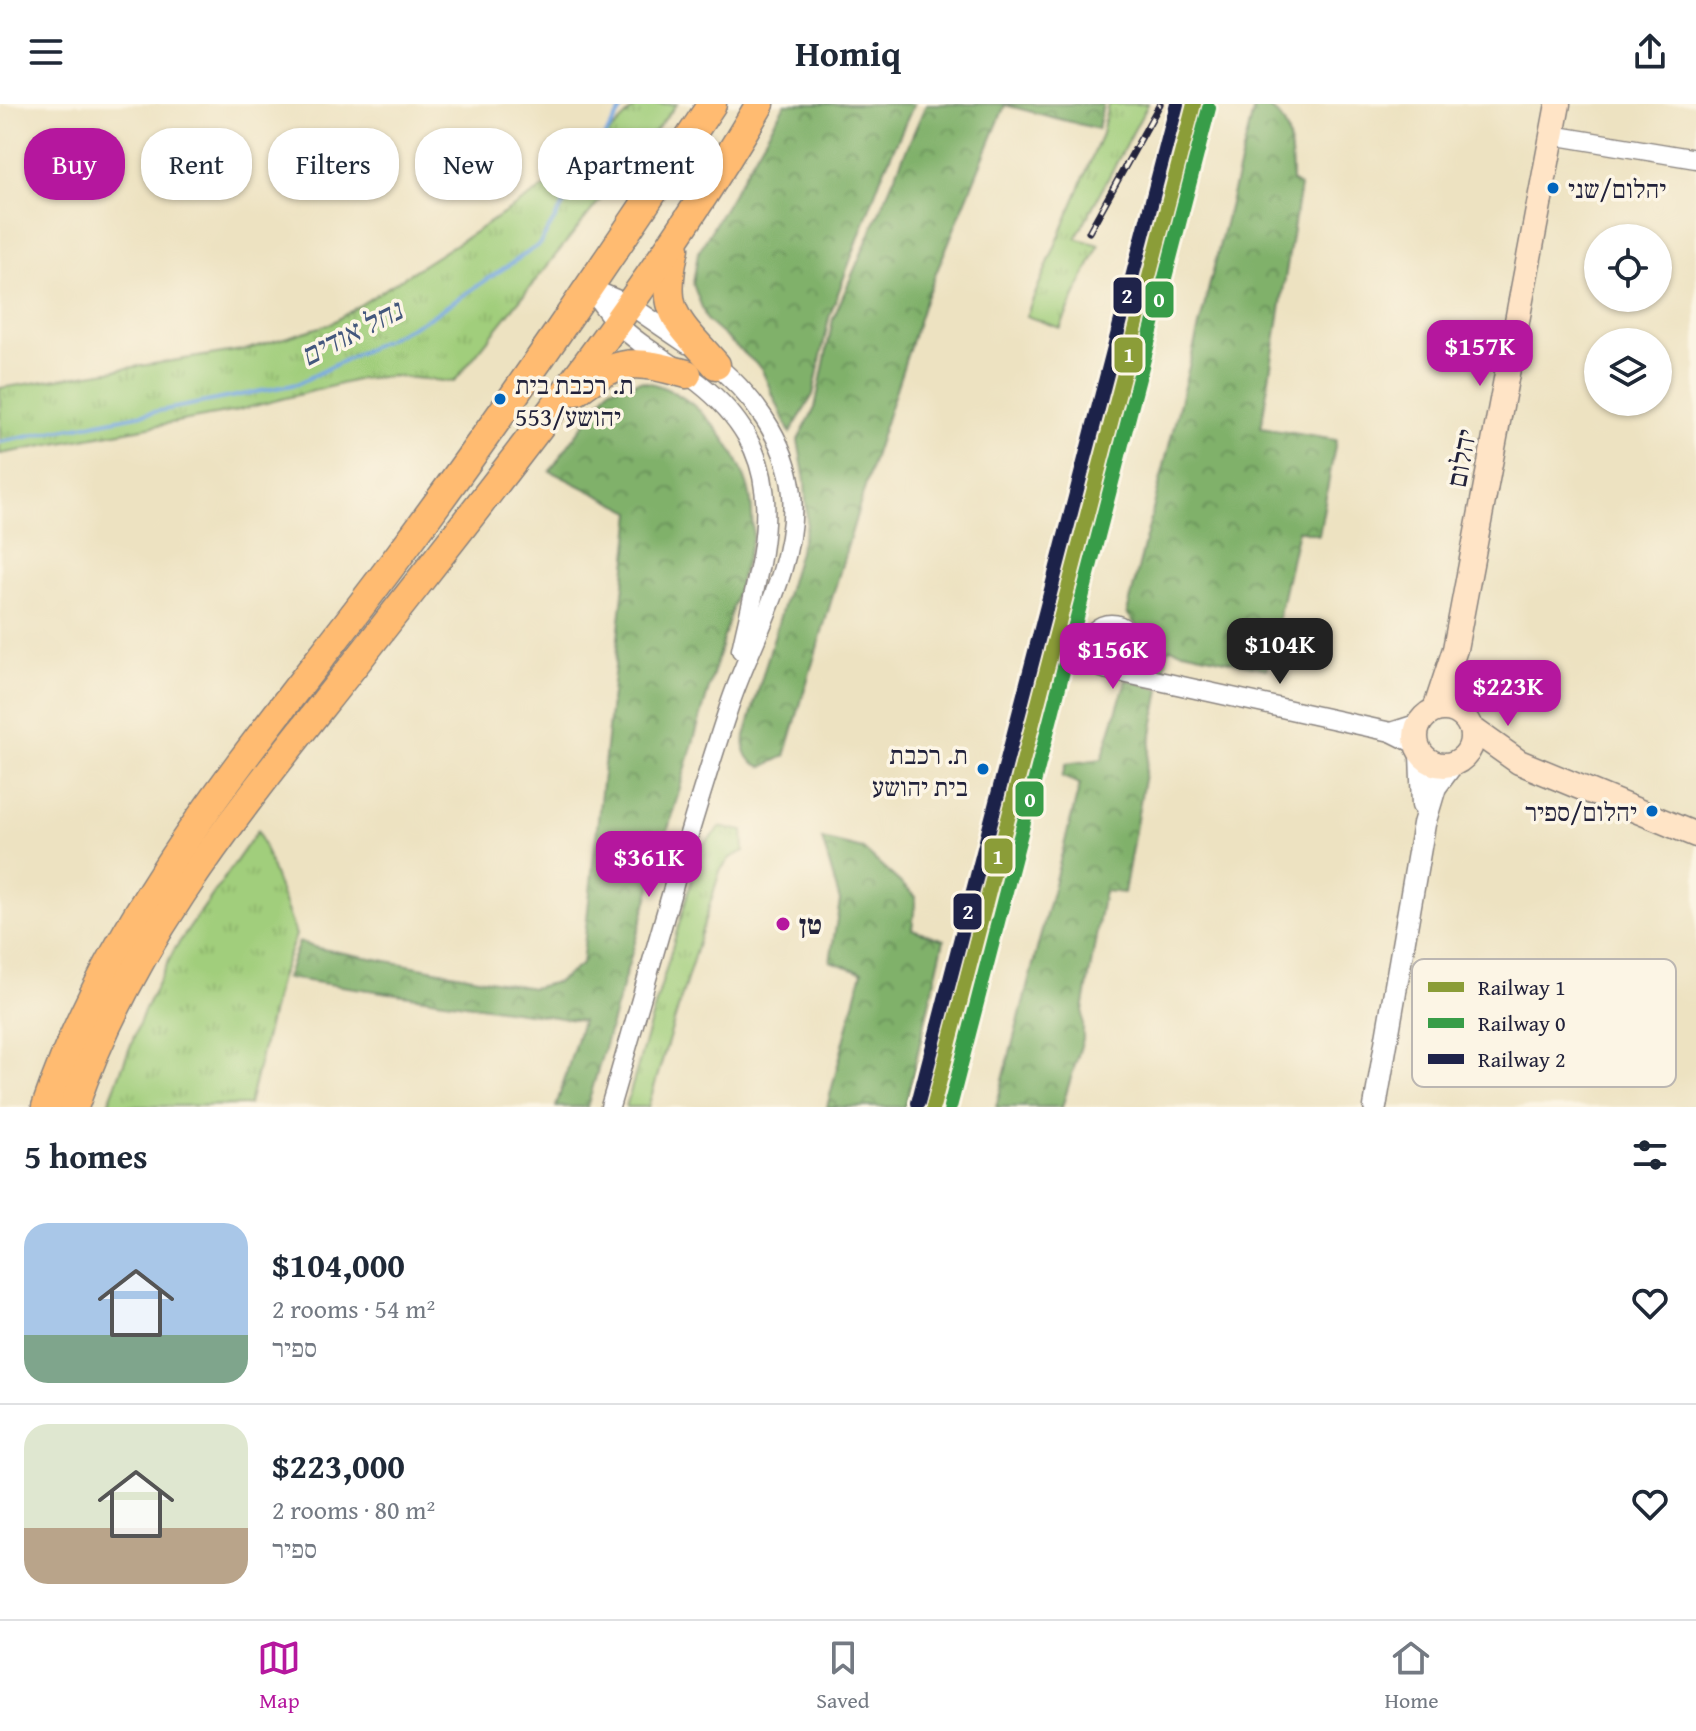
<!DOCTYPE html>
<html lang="en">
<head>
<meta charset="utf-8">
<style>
	body { margin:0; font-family:"Gentium Book Plus","Frank Ruhl Libre",serif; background:#f6f6f7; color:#1f2937; height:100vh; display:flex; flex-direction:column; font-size:30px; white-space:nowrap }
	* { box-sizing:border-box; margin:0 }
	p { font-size:26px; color:#747a83 }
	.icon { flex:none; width:44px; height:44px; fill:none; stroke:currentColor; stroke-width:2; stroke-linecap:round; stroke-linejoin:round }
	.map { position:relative; height:1003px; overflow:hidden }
	.drawer { display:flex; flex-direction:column; background:#fff; flex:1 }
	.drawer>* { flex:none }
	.top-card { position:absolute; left:24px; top:24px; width:800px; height:72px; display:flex; gap:16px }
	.buttons { position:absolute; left:1584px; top:120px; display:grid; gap:16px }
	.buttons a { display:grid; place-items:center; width:88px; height:88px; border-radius:50%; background:#fff; box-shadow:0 2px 6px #0004; font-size:40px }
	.price { position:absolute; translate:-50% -68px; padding:0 18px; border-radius:16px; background:#b5179e; color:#fff; font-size:26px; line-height:52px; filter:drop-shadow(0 2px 4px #0008) }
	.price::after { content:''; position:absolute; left:50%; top:48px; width:24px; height:18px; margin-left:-12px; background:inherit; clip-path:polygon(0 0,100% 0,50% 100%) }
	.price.active { background:#222; color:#fff }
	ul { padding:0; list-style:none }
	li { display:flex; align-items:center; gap:24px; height:200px; padding:0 24px }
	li+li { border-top:2px solid #e0e1e3 }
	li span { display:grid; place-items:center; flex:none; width:224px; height:160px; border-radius:24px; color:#555 }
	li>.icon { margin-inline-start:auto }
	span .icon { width:96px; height:96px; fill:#fffc; stroke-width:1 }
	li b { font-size:34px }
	h2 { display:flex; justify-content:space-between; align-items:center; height:96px; padding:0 24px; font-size:34px }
	.tag { padding:0 28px; border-radius:32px; background:#fff; box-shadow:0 2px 6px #0004; font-size:28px; line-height:72px }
	.tag.active { background:#b5179e; color:#fff }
	header { display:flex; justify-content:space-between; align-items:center; height:104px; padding:0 24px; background:#fff; font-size:36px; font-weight:600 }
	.tab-bar { display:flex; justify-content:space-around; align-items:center; height:112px; border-top:2px solid #e0e1e3; background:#fff; font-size:22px; color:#747a83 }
	.tab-bar a { display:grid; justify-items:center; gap:4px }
	.tab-bar .active { color:#b5179e }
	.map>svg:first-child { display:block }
</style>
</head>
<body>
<header><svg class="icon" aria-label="menu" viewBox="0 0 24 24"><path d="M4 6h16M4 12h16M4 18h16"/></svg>Homiq<svg class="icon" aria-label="share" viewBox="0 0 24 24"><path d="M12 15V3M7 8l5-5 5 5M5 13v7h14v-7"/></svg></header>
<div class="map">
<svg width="1696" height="1003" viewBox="0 0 1696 1003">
	<defs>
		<pattern id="grass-tufts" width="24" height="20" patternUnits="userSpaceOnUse" patternTransform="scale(2)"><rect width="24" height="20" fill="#a1ce7b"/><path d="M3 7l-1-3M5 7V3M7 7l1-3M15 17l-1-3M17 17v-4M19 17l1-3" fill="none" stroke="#8ab16b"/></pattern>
		<pattern id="forest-crowns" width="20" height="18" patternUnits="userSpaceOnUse" patternTransform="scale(2)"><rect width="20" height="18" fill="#80b16b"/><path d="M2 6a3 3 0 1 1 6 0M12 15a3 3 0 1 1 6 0" fill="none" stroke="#689059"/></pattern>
	</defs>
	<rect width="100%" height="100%" fill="#fcf5e5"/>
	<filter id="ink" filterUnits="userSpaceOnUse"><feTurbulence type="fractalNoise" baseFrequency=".0125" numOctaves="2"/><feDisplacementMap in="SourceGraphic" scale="16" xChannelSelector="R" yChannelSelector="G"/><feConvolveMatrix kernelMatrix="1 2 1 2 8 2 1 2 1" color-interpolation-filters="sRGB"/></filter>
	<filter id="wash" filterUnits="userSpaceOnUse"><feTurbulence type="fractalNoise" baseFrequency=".006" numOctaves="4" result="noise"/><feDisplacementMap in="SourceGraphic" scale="32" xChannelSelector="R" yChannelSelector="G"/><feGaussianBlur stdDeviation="1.8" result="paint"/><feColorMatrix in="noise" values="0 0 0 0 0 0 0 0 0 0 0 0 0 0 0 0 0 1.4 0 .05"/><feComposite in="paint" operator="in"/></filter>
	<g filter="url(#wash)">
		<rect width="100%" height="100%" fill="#ede2c1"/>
		<g fill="url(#grass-tufts)" stroke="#62785b" stroke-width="2">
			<path d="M 638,0 L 677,0 L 454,278 L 392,272 L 360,275 L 231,308 L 0,350 L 0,284 L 248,245 L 330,220 L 572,66 Z"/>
			<path d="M 1108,0 L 1148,0 L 1076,134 L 1099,141 L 1060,224 L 1026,212 L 1102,30 Z"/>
			<path d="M 721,723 L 743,727 L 744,747 L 730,754 L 720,767 L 648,1003 L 626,1003 L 697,758 L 704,740 Z"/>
			<path d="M 258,726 L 296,831 L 279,877 L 249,1001 L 107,1003 L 144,907 L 174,846 Z"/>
		</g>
		<g fill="url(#forest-crowns)" stroke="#516a53" stroke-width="2">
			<path d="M 785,0 L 914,0 L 881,73 L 829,214 L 813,291 L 790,329 L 761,264 L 707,217 L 693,180 L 698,149 Z"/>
			<path d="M 926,0 L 1103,0 L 1098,25 L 1005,1 L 925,196 L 874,353 L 785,652 L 763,663 C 747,658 743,648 745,632 L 807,420 L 805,377 L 798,336 L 815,304 L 833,215 Z"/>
			<path d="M 1255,0 C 1294,6 1291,47 1292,77 L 1300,82 L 1261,324 L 1336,336 L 1319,431 L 1298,426 L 1267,565 L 1169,544 L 1164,567 L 1146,559 L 1139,525 L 1127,509 Z"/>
			<path d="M 641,277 C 693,286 732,334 748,383 C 753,398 752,417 753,433 L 587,1003 L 556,1003 L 582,917 L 286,874 L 299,838 L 317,844 L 532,884 L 557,878 L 582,860 L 632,408 L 550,367 L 610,284 Z"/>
			<path d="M 1126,576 L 1160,585 L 1124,789 L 1104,787 L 1083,907 L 1083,935 L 1062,1003 L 996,1003 L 1080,680 L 1062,673 L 1066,660 L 1102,655 Z"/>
			<path d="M 822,735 L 863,745 L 916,793 L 912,825 L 944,836 L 905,1003 L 827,1003 L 862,868 L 830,857 L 840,797 Z"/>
		</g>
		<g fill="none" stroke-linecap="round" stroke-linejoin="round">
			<path stroke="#75a7e1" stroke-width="4" d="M 0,338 L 297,280 L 429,214 L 539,141 L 625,0"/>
		</g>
	</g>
	<g filter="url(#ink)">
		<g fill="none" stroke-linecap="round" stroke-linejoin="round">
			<g stroke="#88827e" stroke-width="21">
				<g id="minor">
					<path d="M 1552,31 L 1696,55"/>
					<path d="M 590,184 L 630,201 L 687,240"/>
					<path d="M 590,184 C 598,195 606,208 616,218 C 639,242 673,259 699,279 C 798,357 763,443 741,546"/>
					<circle cx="1111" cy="543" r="23"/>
					<path d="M 1109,566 L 1391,628 L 1417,641"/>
					<path d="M 1391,628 L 1419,619"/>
					<path d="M 610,1003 C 649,870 685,735 729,603 C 751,535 798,464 792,390 C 787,335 750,287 708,255"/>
				</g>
			</g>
			<g stroke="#88827e" stroke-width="25">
				<g id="tertiary">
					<path d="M 1421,650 L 1423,701"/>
					<path d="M 1375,1003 L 1424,720 L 1435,683 L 1453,659"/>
				</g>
			</g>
			<g stroke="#88827e" stroke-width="27">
				<g id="secondary">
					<circle cx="1444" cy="633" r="28"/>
					<path d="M 1435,606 L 1455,545 L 1558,0"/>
					<path d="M 1471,624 L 1519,658 L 1696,731"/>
				</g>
			</g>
			<g stroke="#88827e" stroke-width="31">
				<g id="primary">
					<path d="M 675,144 C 660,209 675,214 716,261"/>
					<path d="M 577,287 C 621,253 635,256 687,270"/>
					<path d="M 46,1003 C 117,794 267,628 397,454 C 507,306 610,153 712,0"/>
					<path d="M 74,1003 C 132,831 248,696 358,556 C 498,376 644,198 760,0"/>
				</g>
			</g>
			<use href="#minor" stroke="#fff" stroke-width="18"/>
			<use href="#tertiary" stroke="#fff" stroke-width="22"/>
			<use href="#secondary" stroke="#ffe4c6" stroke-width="24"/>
			<use href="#primary" stroke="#ffbb71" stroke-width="28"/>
			<g stroke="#22223b" stroke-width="7">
				<path id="rail" d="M 1089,128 L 1160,0"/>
			</g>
			<use href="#rail" stroke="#fcf5e5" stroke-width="4" stroke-dasharray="12" stroke-linecap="butt"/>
			<g stroke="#fcf5e5" stroke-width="20">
				<path id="rail-1" d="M 933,1003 L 1194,0"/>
			</g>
			<g stroke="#fcf5e5" stroke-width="20">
				<path id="rail-2" d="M 950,1003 L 1209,4"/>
			</g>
			<g stroke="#fcf5e5" stroke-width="20">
				<path id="rail-3" d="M 918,999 L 1177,0"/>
			</g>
			<use href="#rail-1" stroke="#8b9d38" stroke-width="14"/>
			<use href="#rail-2" stroke="#389d48" stroke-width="14"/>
			<use href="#rail-3" stroke="#1f234a" stroke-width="14"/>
		</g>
	</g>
	<g fill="#0065bd" stroke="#fcf5e5" stroke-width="3">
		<circle cx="1553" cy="84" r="7"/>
		<circle cx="500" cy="295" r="7"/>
		<circle cx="983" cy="665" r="7"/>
		<circle cx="1652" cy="707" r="7"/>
	</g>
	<circle fill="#b5179e" stroke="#fcf5e5" stroke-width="3" cx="783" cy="820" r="8"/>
	<g text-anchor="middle" stroke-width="7" stroke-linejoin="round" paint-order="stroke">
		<g font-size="26" fill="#22223b" stroke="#fcf5e5" text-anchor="start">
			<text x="1568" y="94">יהלום/שני</text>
			<text x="515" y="290">ת. רכבת בית<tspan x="515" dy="32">יהושע/553</tspan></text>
			<text x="968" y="660" text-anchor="end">ת. רכבת<tspan x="968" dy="32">בית יהושע</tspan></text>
			<text x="1637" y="717" text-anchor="end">יהלום/ספיר</text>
		</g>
		<g font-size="28" fill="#22223b" stroke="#fcf5e5">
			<text transform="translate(1461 354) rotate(-79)" y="10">יהלום</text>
		</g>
		<g font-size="28" font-weight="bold" fill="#22223b" stroke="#fcf5e5" text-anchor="start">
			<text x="799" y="830">טן</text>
		</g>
		<g font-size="30" font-style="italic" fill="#43577d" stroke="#fcf5e5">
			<text transform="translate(351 229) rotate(-27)" y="10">נחל אודים</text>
		</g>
	</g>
	<rect x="1412" y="855" width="264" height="128" rx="12" fill="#fcf5e5" stroke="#bbb6b2" stroke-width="2"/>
	<rect x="1428" y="878" width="36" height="10" fill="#8b9d38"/>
	<rect x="1428" y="914" width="36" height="10" fill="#389d48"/>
	<rect x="1428" y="950" width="36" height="10" fill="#1f234a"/>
	<g font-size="22" fill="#22223b">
		<text x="1478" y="891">Railway 1</text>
		<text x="1478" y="927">Railway 0</text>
		<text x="1478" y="963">Railway 2</text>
	</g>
	<g stroke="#fcf5e5" stroke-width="3">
		<rect x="1112" y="172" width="31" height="39" rx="8" fill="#1f234a"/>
		<rect x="1144" y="176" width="31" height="39" rx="8" fill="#389d48"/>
		<rect x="1113" y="232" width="31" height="38" rx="8" fill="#8b9d38"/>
		<rect x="1014" y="676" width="31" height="38" rx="8" fill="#389d48"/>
		<rect x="983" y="733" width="31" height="38" rx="8" fill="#8b9d38"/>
		<rect x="952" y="788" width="31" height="39" rx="8" fill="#1f234a"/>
	</g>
	<g font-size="22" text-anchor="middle" font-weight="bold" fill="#fff">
		<text x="1127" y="199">2</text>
		<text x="1159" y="203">0</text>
		<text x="1129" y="258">1</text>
		<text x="1030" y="703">0</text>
		<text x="998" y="760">1</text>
		<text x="968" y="815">2</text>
	</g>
</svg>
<div class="buttons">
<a><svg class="icon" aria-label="locate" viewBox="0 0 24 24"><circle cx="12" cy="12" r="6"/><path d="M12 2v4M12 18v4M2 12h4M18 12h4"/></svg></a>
<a><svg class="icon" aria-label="layers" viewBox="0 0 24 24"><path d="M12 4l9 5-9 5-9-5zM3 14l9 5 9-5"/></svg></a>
</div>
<b class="price" style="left:1480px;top:284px">$157K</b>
<b class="price active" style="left:1280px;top:582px">$104K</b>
<b class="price" style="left:1113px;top:587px">$156K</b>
<b class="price" style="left:1508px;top:624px">$223K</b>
<b class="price" style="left:649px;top:795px">$361K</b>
<div class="top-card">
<a class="tag active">Buy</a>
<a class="tag">Rent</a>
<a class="tag">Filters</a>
<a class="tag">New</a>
<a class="tag">Apartment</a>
</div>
</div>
<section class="drawer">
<h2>5 homes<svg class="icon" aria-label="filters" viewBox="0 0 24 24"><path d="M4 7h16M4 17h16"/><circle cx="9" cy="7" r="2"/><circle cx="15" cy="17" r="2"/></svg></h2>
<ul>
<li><span style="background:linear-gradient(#a9c7e8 70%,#7fa58c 0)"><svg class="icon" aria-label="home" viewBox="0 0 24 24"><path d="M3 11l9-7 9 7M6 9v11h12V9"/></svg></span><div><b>$104,000</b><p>2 rooms · 54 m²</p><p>ספיר</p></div><svg class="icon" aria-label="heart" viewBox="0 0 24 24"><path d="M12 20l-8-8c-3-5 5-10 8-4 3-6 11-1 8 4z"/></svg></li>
<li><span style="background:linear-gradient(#dfe7d0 65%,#b9a48a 0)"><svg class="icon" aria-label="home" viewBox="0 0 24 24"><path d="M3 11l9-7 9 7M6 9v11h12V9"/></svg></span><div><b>$223,000</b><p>2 rooms · 80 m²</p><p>ספיר</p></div><svg class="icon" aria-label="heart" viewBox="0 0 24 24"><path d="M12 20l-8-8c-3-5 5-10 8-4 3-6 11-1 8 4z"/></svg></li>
</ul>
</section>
<nav class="tab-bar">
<a class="active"><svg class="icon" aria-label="map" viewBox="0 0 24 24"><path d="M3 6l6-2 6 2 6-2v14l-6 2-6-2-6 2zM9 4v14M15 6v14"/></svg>Map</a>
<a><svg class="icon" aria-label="saved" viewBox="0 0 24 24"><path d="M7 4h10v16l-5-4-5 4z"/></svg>Saved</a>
<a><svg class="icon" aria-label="home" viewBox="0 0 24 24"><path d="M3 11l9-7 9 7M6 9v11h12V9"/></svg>Home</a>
</nav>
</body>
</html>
